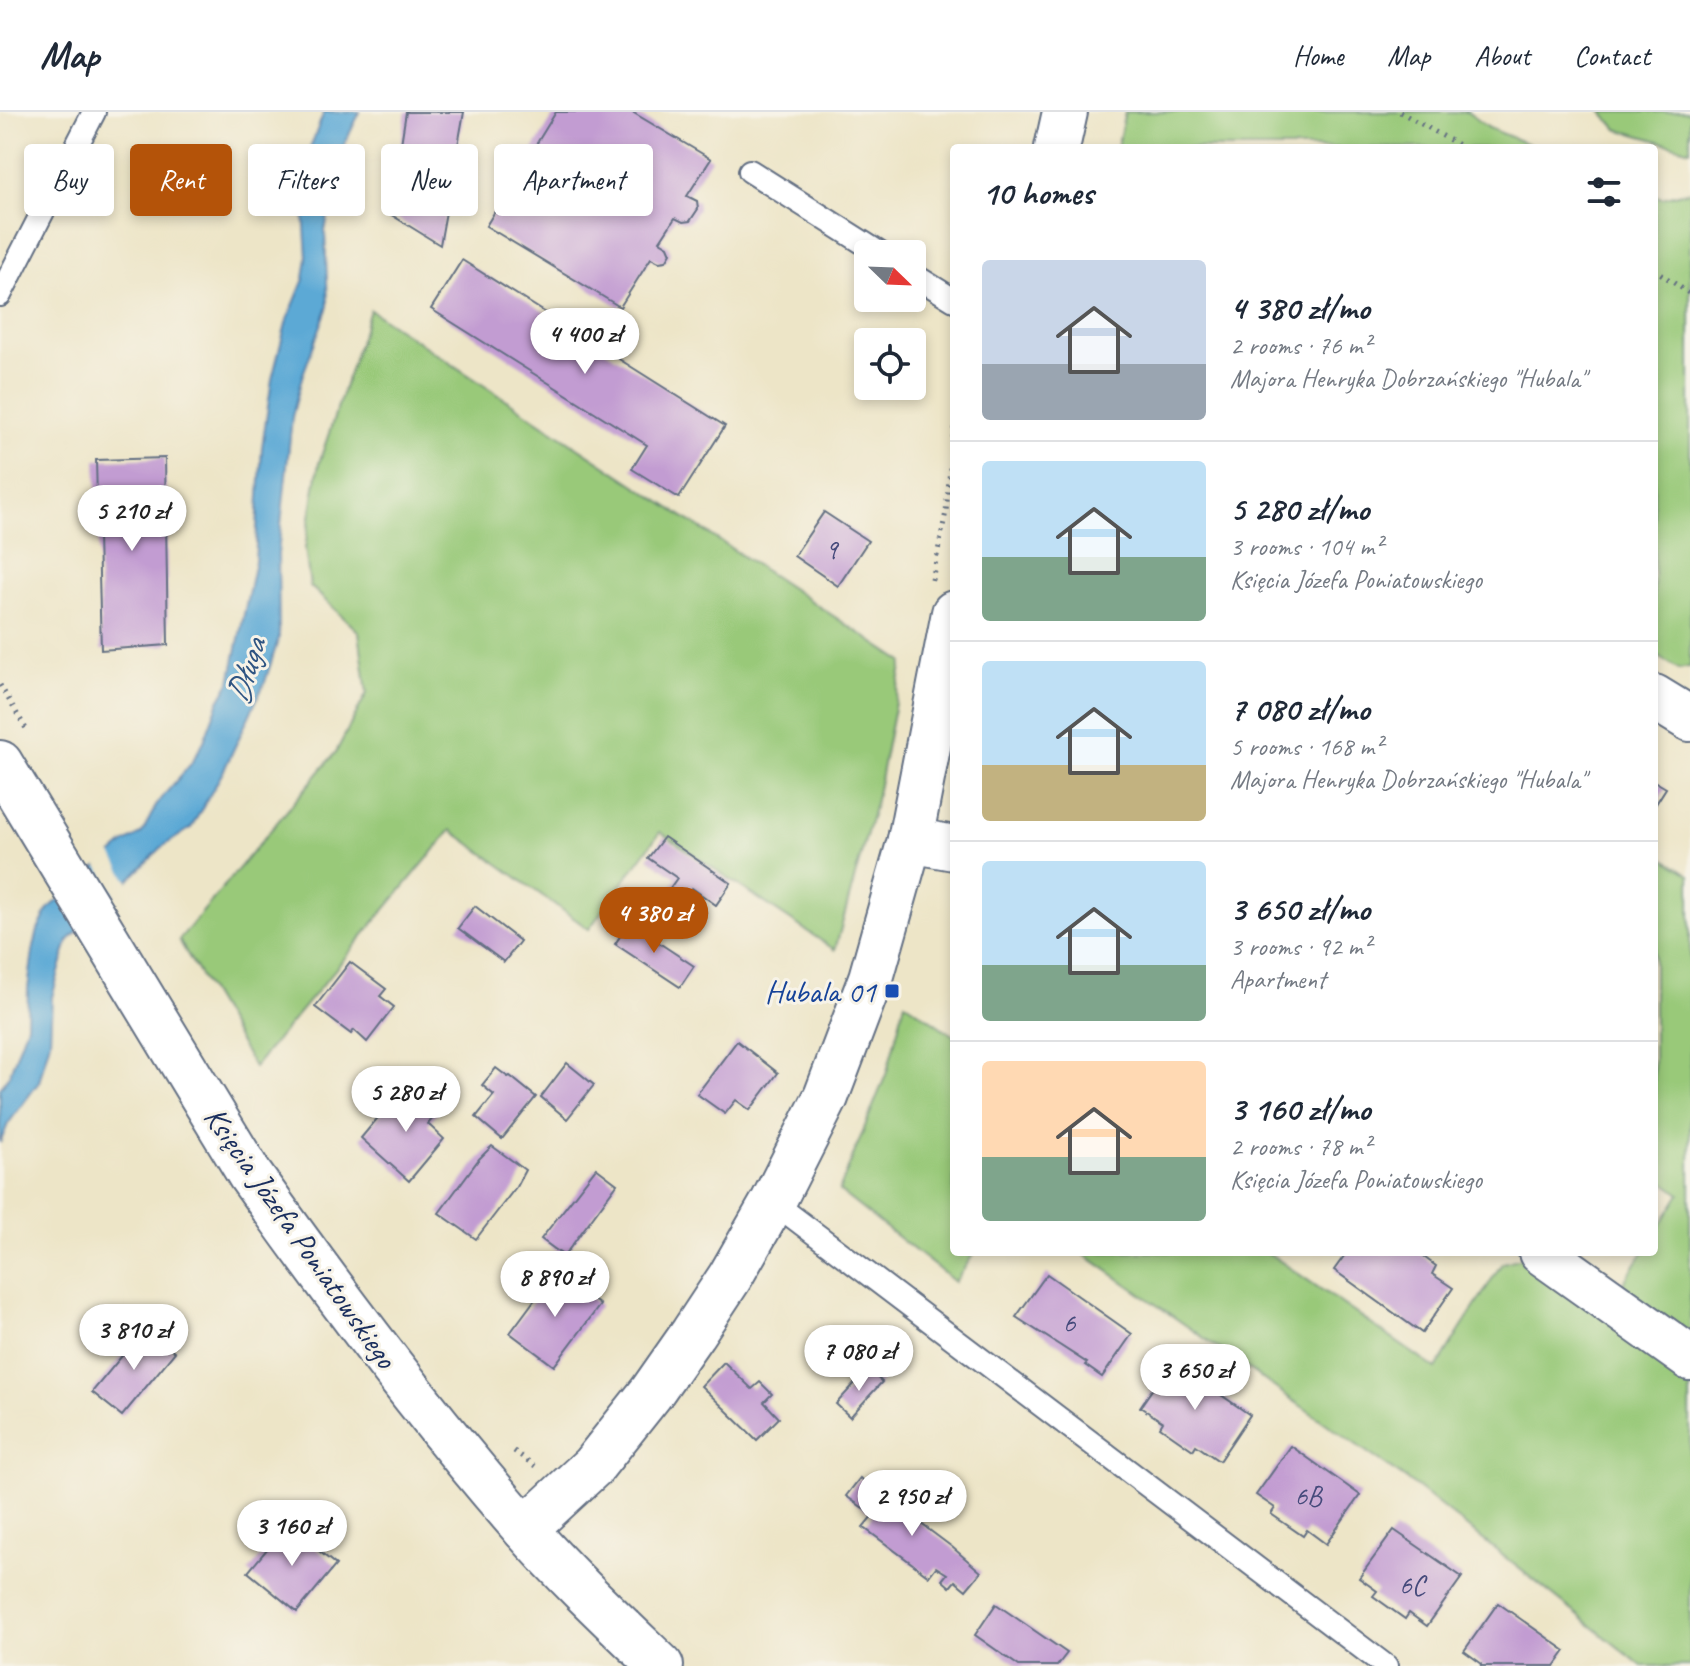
<!DOCTYPE html>
<html lang="en">
<head>
<meta charset="utf-8">
<style>
	body { margin:0; font-family:Caveat,sans-serif; background:#f6f6f7; color:#1f2937; height:100vh; display:flex; flex-direction:column; font-size:30px; white-space:nowrap }
	* { box-sizing:border-box; margin:0 }
	p { font-size:26px; color:#747a83 }
	.icon { flex:none; width:44px; height:44px; fill:none; stroke:currentColor; stroke-width:2; stroke-linecap:round; stroke-linejoin:round }
	.map { position:relative; flex:1; overflow:hidden }
	.details { position:absolute; left:950px; top:32px; width:708px; height:1112px; display:flex; flex-direction:column; background:#fff; border-radius:8px; box-shadow:0 4px 12px #0003 }
	.details>* { flex:none }
	.hud { position:absolute; left:24px; top:32px; width:760px; height:72px; display:flex; gap:16px }
	.needle { width:52px; rotate:113deg }
	.controls { position:absolute; left:854px; top:128px; display:grid; gap:16px }
	.controls a { display:grid; place-items:center; width:72px; height:72px; border-radius:8px; background:#fff; box-shadow:0 4px 12px #0003; font-size:40px }
	.price { position:absolute; translate:-50% -68px; padding:0 18px; border-radius:28px; background:#fff; color:#222; font-size:26px; line-height:52px; filter:drop-shadow(0 2px 4px #0008) }
	.price::after { content:''; position:absolute; left:50%; top:48px; width:24px; height:18px; margin-left:-12px; background:inherit; clip-path:polygon(0 0,100% 0,50% 100%) }
	.price.active { background:#b45309; color:#fff }
	ul { padding:0; list-style:none }
	li { display:flex; align-items:center; gap:24px; height:200px; padding:0 32px }
	li+li { border-top:2px solid #e0e1e3 }
	li span { display:grid; place-items:center; flex:none; width:224px; height:160px; border-radius:8px; color:#555 }
	li>.icon { margin-inline-start:auto }
	span .icon { width:96px; height:96px; fill:#fffc; stroke-width:1 }
	li b { font-size:34px }
	h2 { display:flex; justify-content:space-between; align-items:center; height:96px; padding:0 32px; font-size:34px }
	.tag { padding:0 28px; border-radius:8px; background:#fff; box-shadow:0 4px 12px #0003; font-size:28px; line-height:72px }
	.tag.active { background:#b45309; color:#fff }
	header { display:flex; align-items:center; gap:48px; box-sizing:border-box; height:112px; padding:0 40px; background:#fff; border-bottom:2px solid #e0e1e3 }
	header strong { font-size:38px }
	nav { display:flex; gap:44px; margin-inline-start:auto; font-size:28px }
	.map>svg:first-child { display:block }
</style>
</head>
<body>
<header>
<strong>Map</strong>
<nav><a>Home</a><a>Map</a><a>About</a><a>Contact</a></nav>
</header>
<div class="map">
<svg width="1690" height="1554" viewBox="0 0 1690 1554">
	<rect width="100%" height="100%" fill="#f7f3e8"/>
	<filter id="ink" filterUnits="userSpaceOnUse"><feTurbulence type="fractalNoise" baseFrequency=".0125" numOctaves="2"/><feDisplacementMap in="SourceGraphic" scale="16" xChannelSelector="R" yChannelSelector="G"/><feConvolveMatrix kernelMatrix="1 2 1 2 8 2 1 2 1" color-interpolation-filters="sRGB"/></filter>
	<filter id="wash" filterUnits="userSpaceOnUse"><feTurbulence type="fractalNoise" baseFrequency=".006" numOctaves="4" result="noise"/><feDisplacementMap in="SourceGraphic" scale="32" xChannelSelector="R" yChannelSelector="G"/><feGaussianBlur stdDeviation="1.8" result="paint"/><feColorMatrix in="noise" values="0 0 0 0 0 0 0 0 0 0 0 0 0 0 0 0 0 1.4 0 .05"/><feComposite in="paint" operator="in"/></filter>
	<g filter="url(#wash)">
		<rect width="100%" height="100%" fill="#ede5c7"/>
		<g fill="#99c979" stroke="#5a7c6c" stroke-width="2">
			<path d="M 1125,0 L 1467,0 L 1489,16 L 1538,36 L 1117,36 Z"/>
			<path d="M 1602,0 L 1690,0 L 1690,38 L 1617,17 Z"/>
			<path d="M 1690,79 L 1690,555 L 1679,557 L 1654,542 L 1654,83 L 1662,86 Z"/>
			<path d="M 370,198 L 903,550 L 876,688 L 835,838 L 660,720 L 589,817 L 451,718 L 254,955 L 179,828 L 336,640 L 367,581 L 359,520 L 310,474 L 305,436 L 319,351 Z"/>
			<path d="M 1654,740 L 1690,763 L 1690,1554 L 1642,1554 L 1414,1373 L 1081,1140 L 1267,1140 L 1436,1257 L 1502,1151 L 1544,1140 L 1617,1181 L 1643,1140 L 1654,1140 L 1654,1123 L 1680,1082 L 1654,1063 Z"/>
			<path d="M 905,890 L 954,924 L 954,1140 L 975,1140 L 955,1170 L 839,1079 L 887,960 Z"/>
		</g>
		<path fill="#5ca9d5" stroke="#3c6c9a" stroke-width="2" d="M 324,0 L 360,0 L 329,64 L 331,89 L 325,119 L 328,194 L 302,265 L 292,305 L 278,442 L 279,525 L 265,570 L 224,658 L 191,716 L 162,735 L 68,829 L 52,885 L 50,929 L 39,970 L 8,1012 L 0,1031 L 0,977 L 10,961 L 27,913 L 28,877 L 33,839 L 38,818 L 48,797 L 124,732 L 142,721 L 158,690 L 190,653 L 204,629 L 219,589 L 230,570 L 255,449 L 262,335 L 272,267 L 286,211 L 304,167 L 307,145 L 302,72 L 304,52 Z"/>
		<path fill="#ede5c7" d="M 110,739 L 130,772 L 117,786 L 96,751 Z"/>
		<g id="blocks">
			<g fill="#c29cd2">
				<path d="M 406,0 L 464,0 L 440,133 L 390,102 Z"/>
				<path d="M 556,0 L 632,0 L 711,47 L 687,84 L 697,89 L 698,97 L 690,109 L 683,110 L 675,106 L 660,129 L 668,134 L 671,141 L 666,149 L 659,150 L 651,146 L 620,195 L 486,114 Z"/>
				<path d="M 462,148 L 725,314 L 679,386 L 632,357 L 647,333 L 431,197 Z"/>
				<path d="M 165,346 L 168,533 L 101,538 L 96,348 Z"/>
				<path d="M 824,400 L 868,429 L 838,474 L 794,444 Z"/>
				<path d="M 1654,669 L 1666,676 L 1654,695 Z"/>
				<path d="M 664,725 L 731,771 L 716,793 L 692,776 L 685,785 L 670,776 L 677,766 L 648,746 Z"/>
				<path d="M 475,794 L 520,829 L 504,850 L 458,816 Z"/>
				<path d="M 629,811 L 694,854 L 680,875 L 615,832 Z"/>
				<path d="M 350,850 L 386,877 L 380,884 L 394,895 L 367,930 L 354,918 L 351,922 L 315,895 Z"/>
				<path d="M 737,929 L 778,961 L 750,998 L 736,988 L 725,1002 L 697,982 Z"/>
				<path d="M 567,951 L 594,973 L 567,1007 L 541,985 Z"/>
				<path d="M 496,956 L 508,965 L 510,964 L 536,985 L 502,1027 L 476,1005 L 494,983 L 482,973 Z"/>
				<path d="M 431,977 L 446,990 L 428,1012 L 444,1027 L 409,1069 L 361,1026 L 396,984 L 412,998 Z"/>
				<path d="M 492,1034 L 525,1058 L 516,1075 L 476,1127 L 439,1101 L 479,1047 Z"/>
				<path d="M 596,1056 L 617,1072 L 564,1144 L 541,1127 Z"/>
				<path d="M 1347,1140 L 1417,1140 L 1436,1154 L 1432,1162 L 1453,1176 L 1422,1221 L 1334,1158 Z"/>
				<path d="M 556,1159 L 600,1193 L 554,1254 L 510,1221 Z"/>
				<path d="M 1047,1162 L 1132,1222 L 1102,1265 L 1085,1253 L 1087,1251 L 1016,1205 Z"/>
				<path d="M 145,1216 L 175,1240 L 122,1304 L 92,1280 Z"/>
				<path d="M 1172,1249 L 1250,1303 L 1219,1349 L 1196,1333 L 1193,1338 L 1160,1315 L 1163,1310 L 1140,1295 Z"/>
				<path d="M 724,1250 L 752,1277 L 760,1270 L 772,1282 L 764,1290 L 779,1306 L 757,1328 L 701,1274 Z"/>
				<path d="M 868,1257 L 882,1270 L 850,1305 L 836,1292 Z"/>
				<path d="M 1291,1334 L 1360,1383 L 1326,1432 L 1307,1418 L 1303,1424 L 1271,1402 L 1275,1396 L 1256,1383 Z"/>
				<path d="M 860,1366 L 952,1435 L 981,1460 L 966,1478 L 955,1469 L 950,1475 L 942,1468 L 947,1462 L 936,1455 L 929,1464 L 863,1415 L 873,1403 L 846,1384 Z"/>
				<path d="M 287,1413 L 336,1453 L 297,1500 L 248,1460 Z"/>
				<path d="M 1394,1418 L 1462,1465 L 1427,1514 L 1409,1501 L 1405,1507 L 1373,1484 L 1377,1479 L 1359,1466 Z"/>
				<path d="M 1498,1491 L 1566,1539 L 1555,1554 L 1481,1554 L 1482,1552 L 1464,1539 Z"/>
				<path d="M 996,1492 L 1067,1541 L 1057,1554 L 1019,1554 L 975,1523 Z"/>
			</g>
		</g>
	</g>
	<g filter="url(#ink)">
		<use href="#blocks" fill-opacity="0" stroke="#646f83" stroke-width="2"/>
		<g fill="none" stroke-linecap="round" stroke-linejoin="round">
			<g stroke="#646f83" stroke-width="26">
				<g id="service">
					<path d="M 750,59 L 881,142"/>
					<path d="M 912,162 L 954,188"/>
					<path d="M 0,183 L 94,0"/>
					<path d="M 773,1090 L 1386,1554"/>
				</g>
			</g>
			<g stroke="#646f83" stroke-width="48">
				<g id="minor">
					<path d="M 1057,36 L 1065,0"/>
					<path d="M 1654,585 L 1690,607"/>
					<path d="M 910,728 L 954,736"/>
					<path d="M 1541,1140 L 1690,1246"/>
					<path d="M 525,1417 L 593,1354 L 651,1281 L 693,1221 L 730,1165 L 773,1090 L 826,985 L 871,866 L 910,728 L 954,501"/>
				</g>
			</g>
			<g stroke="#646f83" stroke-width="48">
				<path id="tertiary" d="M 0,651 L 250,1063 C 336,1184 425,1303 523,1415 C 566,1464 614,1509 661,1554"/>
			</g>
			<g stroke="#646f83" stroke-width="5" stroke-dasharray="2 6" stroke-linecap="butt">
				<path d="M 1400,0 L 1464,36"/>
				<path d="M 1654,157 L 1690,182"/>
				<path d="M 932,468 L 946,400 L 954,313"/>
				<path d="M 0,573 L 28,620"/>
				<path d="M 514,1339 L 535,1354"/>
			</g>
			<use href="#service" stroke="#fff" stroke-width="22"/>
			<use href="#minor" stroke="#fff" stroke-width="44"/>
			<use href="#tertiary" stroke="#fff" stroke-width="44"/>
		</g>
	</g>
	<rect fill="#1a4fb4" stroke="#f7f3e8" stroke-width="3" x="884" y="871" width="16" height="16" rx="4"/>
	<g text-anchor="middle" stroke-width="6" stroke-linejoin="round" paint-order="stroke">
		<g font-size="28" fill="#454a7b">
			<text x="831" y="447">9</text>
			<text x="1069" y="1220">6</text>
			<text x="1308" y="1393">6B</text>
			<text x="1412" y="1482">6C</text>
		</g>
		<g font-size="32" fill="#164399" stroke="#f7f3e8" text-anchor="end">
			<text x="876" y="890">Hubala 01</text>
		</g>
		<g font-size="32" fill="#1b2f5e" stroke="#f7f3e8">
			<text transform="translate(301 1125) rotate(55)" y="11">Księcia Józefa Poniatowskiego</text>
		</g>
		<g font-size="34" font-style="italic" fill="#2e5482" stroke="#f7f3e8">
			<text transform="translate(245 559) rotate(-73)" y="12">Długa</text>
		</g>
	</g>
</svg>
<div class="controls">
<a><svg class="needle" viewBox="-14 -14 28 28"><path d="M0-13l5 13h-10z" fill="#e53935"/><path d="M0 13l5-13h-10z" fill="#747a83"/></svg></a>
<a><svg class="icon" aria-label="locate" viewBox="0 0 24 24"><circle cx="12" cy="12" r="6"/><path d="M12 2v4M12 18v4M2 12h4M18 12h4"/></svg></a>
</div>
<b class="price" style="left:585px;top:264px">4 400 zł</b>
<b class="price" style="left:132px;top:441px">5 210 zł</b>
<b class="price active" style="left:654px;top:843px">4 380 zł</b>
<b class="price" style="left:406px;top:1022px">5 280 zł</b>
<b class="price" style="left:555px;top:1207px">8 890 zł</b>
<b class="price" style="left:134px;top:1260px">3 810 zł</b>
<b class="price" style="left:859px;top:1281px">7 080 zł</b>
<b class="price" style="left:1195px;top:1300px">3 650 zł</b>
<b class="price" style="left:912px;top:1426px">2 950 zł</b>
<b class="price" style="left:292px;top:1456px">3 160 zł</b>
<div class="hud">
<a class="tag">Buy</a>
<a class="tag active">Rent</a>
<a class="tag">Filters</a>
<a class="tag">New</a>
<a class="tag">Apartment</a>
</div>
<section class="details">
<h2>10 homes<svg class="icon" aria-label="filters" viewBox="0 0 24 24"><path d="M4 7h16M4 17h16"/><circle cx="9" cy="7" r="2"/><circle cx="15" cy="17" r="2"/></svg></h2>
<ul>
<li><span style="background:linear-gradient(#c9d6e8 65%,#9aa5b1 0)"><svg class="icon" aria-label="home" viewBox="0 0 24 24"><path d="M3 11l9-7 9 7M6 9v11h12V9"/></svg></span><div><b>4 380 zł/mo</b><p>2 rooms · 76 m²</p><p>Majora Henryka Dobrzańskiego &quot;Hubala&quot;</p></div></li>
<li><span style="background:linear-gradient(#bfe0f5 60%,#7fa58c 0)"><svg class="icon" aria-label="home" viewBox="0 0 24 24"><path d="M3 11l9-7 9 7M6 9v11h12V9"/></svg></span><div><b>5 280 zł/mo</b><p>3 rooms · 104 m²</p><p>Księcia Józefa Poniatowskiego</p></div></li>
<li><span style="background:linear-gradient(#bfe0f5 65%,#c2b280 0)"><svg class="icon" aria-label="home" viewBox="0 0 24 24"><path d="M3 11l9-7 9 7M6 9v11h12V9"/></svg></span><div><b>7 080 zł/mo</b><p>5 rooms · 168 m²</p><p>Majora Henryka Dobrzańskiego &quot;Hubala&quot;</p></div></li>
<li><span style="background:linear-gradient(#bfe0f5 65%,#7fa58c 0)"><svg class="icon" aria-label="home" viewBox="0 0 24 24"><path d="M3 11l9-7 9 7M6 9v11h12V9"/></svg></span><div><b>3 650 zł/mo</b><p>3 rooms · 92 m²</p><p>Apartment</p></div></li>
<li><span style="background:linear-gradient(#ffd9b3 60%,#7fa58c 0)"><svg class="icon" aria-label="home" viewBox="0 0 24 24"><path d="M3 11l9-7 9 7M6 9v11h12V9"/></svg></span><div><b>3 160 zł/mo</b><p>2 rooms · 78 m²</p><p>Księcia Józefa Poniatowskiego</p></div></li>
</ul>
</section>
</div>
</body>
</html>
